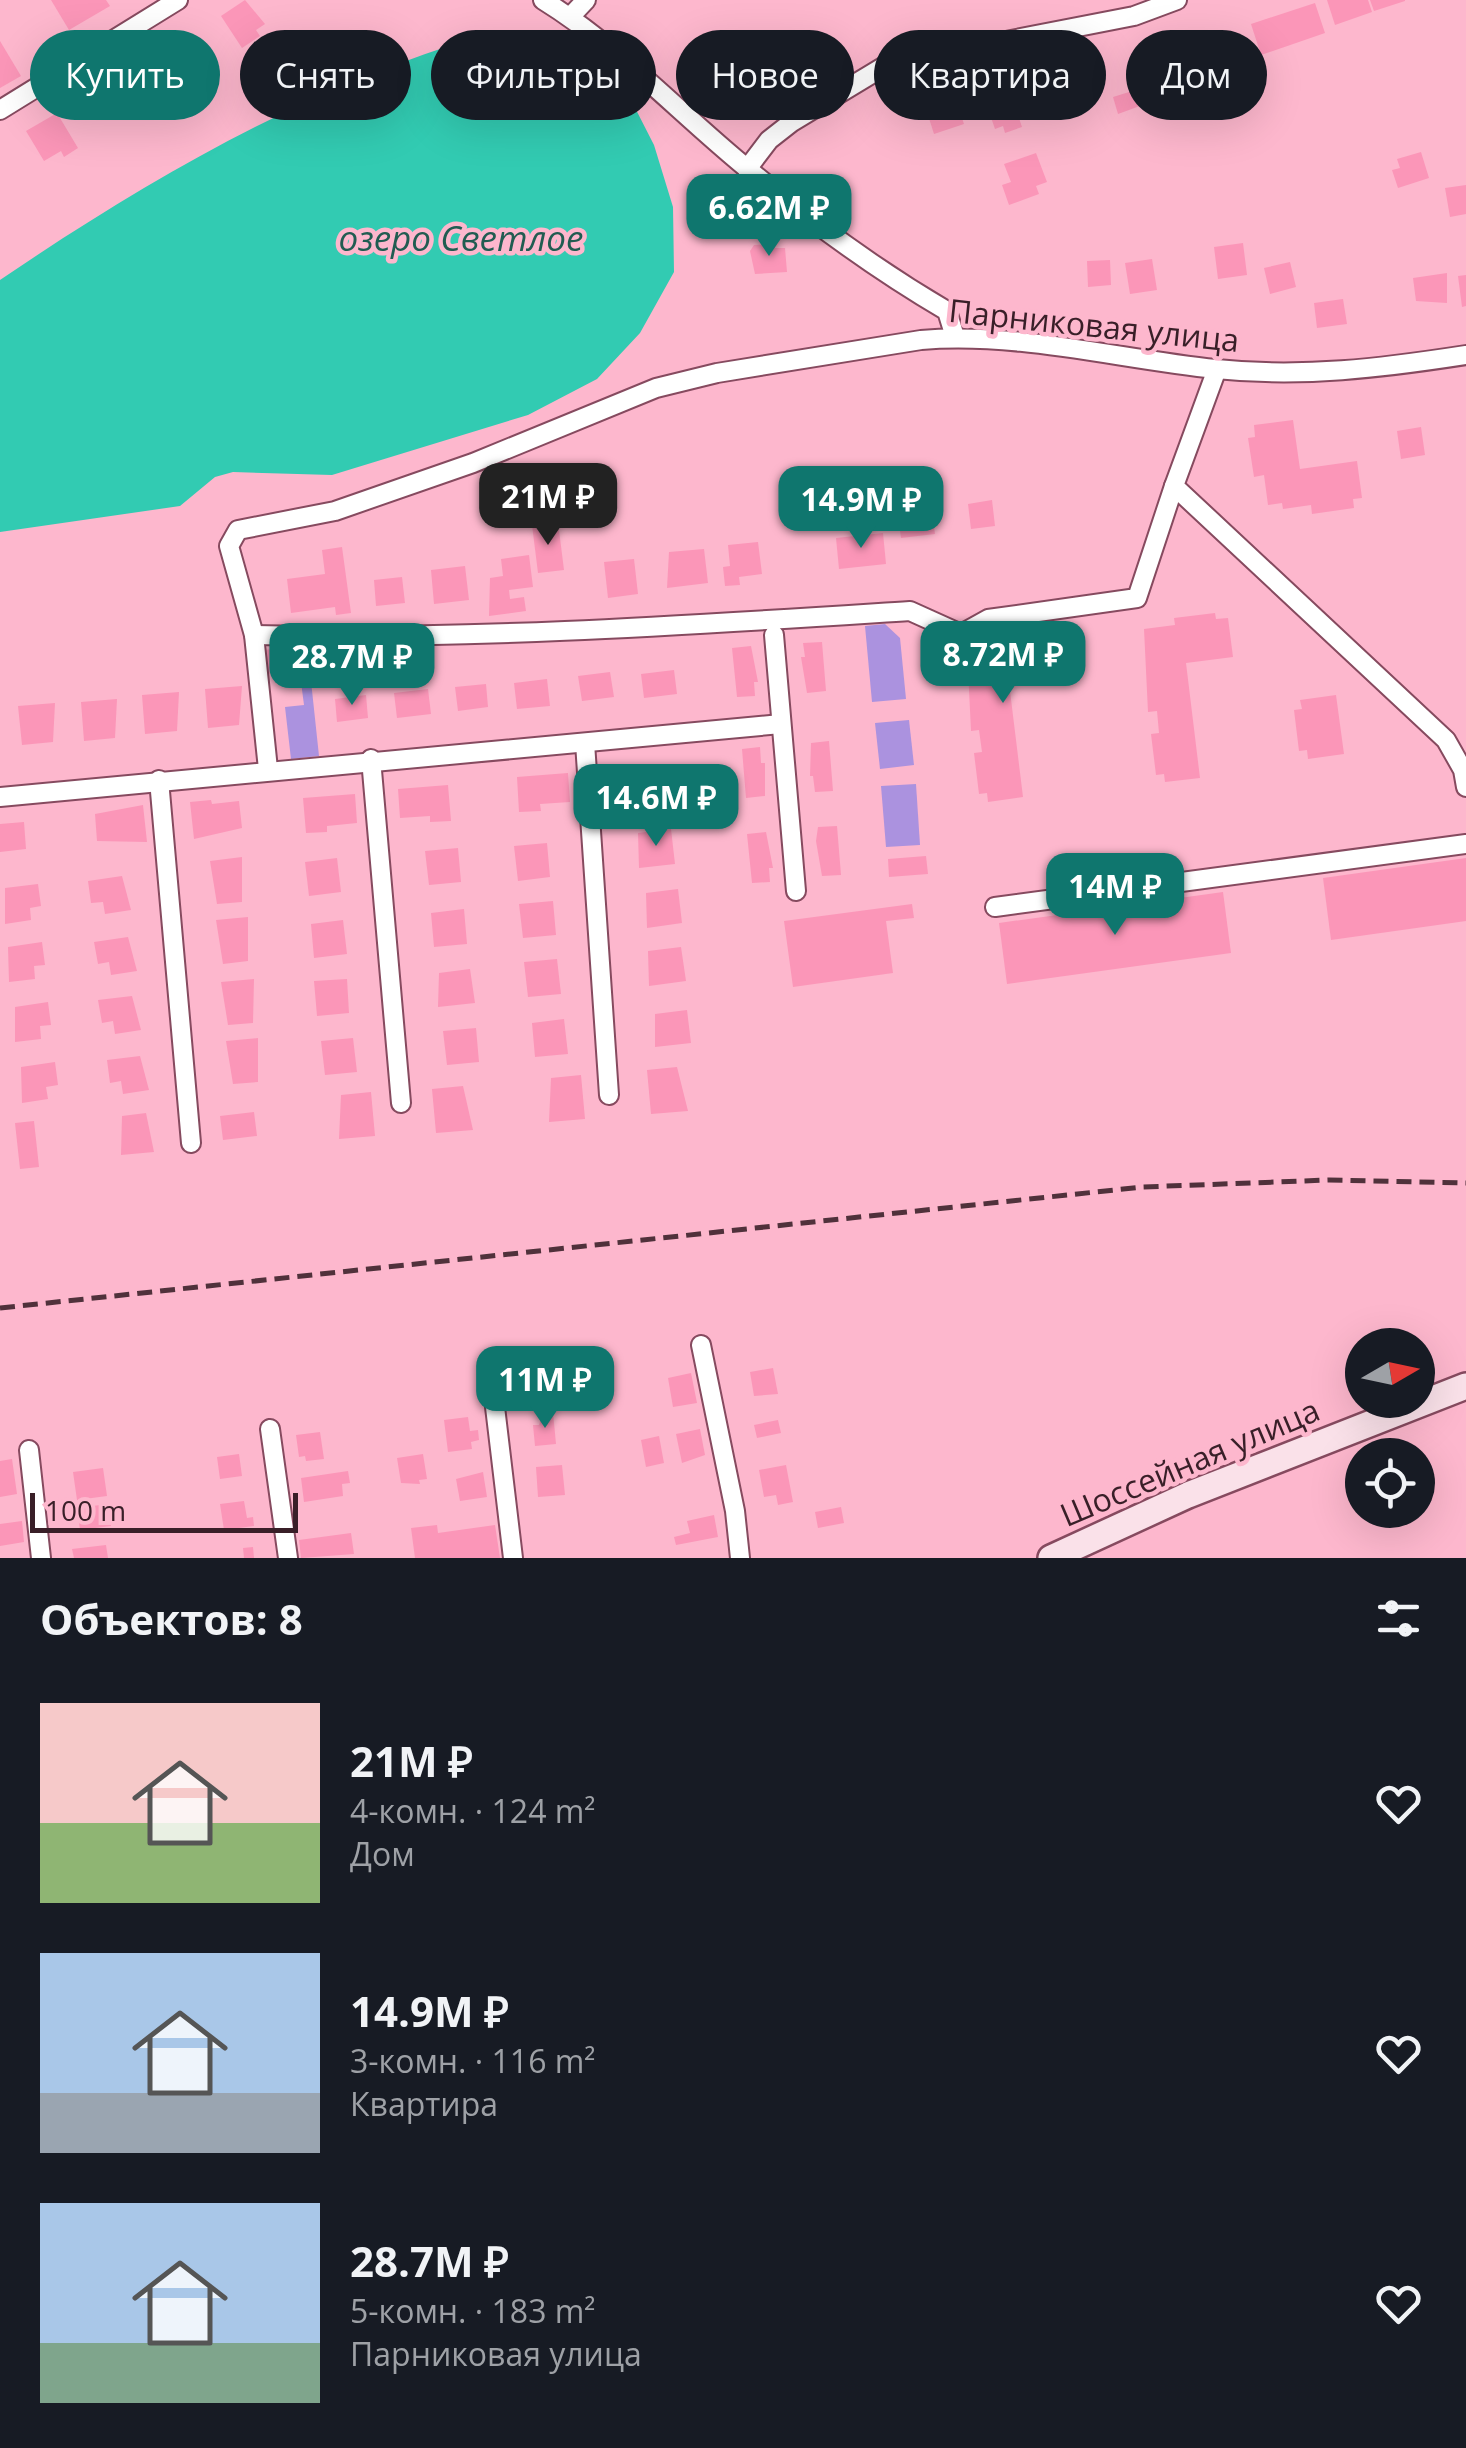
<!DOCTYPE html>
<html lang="ru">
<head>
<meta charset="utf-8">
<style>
	body { margin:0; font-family:"Open Sans",sans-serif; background:#20242c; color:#f1f3f6; height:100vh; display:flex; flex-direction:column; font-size:38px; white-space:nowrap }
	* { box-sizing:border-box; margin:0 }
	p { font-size:32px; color:#9ea1a6 }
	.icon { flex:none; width:55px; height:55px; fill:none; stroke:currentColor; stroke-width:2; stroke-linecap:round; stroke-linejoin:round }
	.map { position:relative; height:1558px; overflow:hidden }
	.sheet { display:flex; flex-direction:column; background:#171b24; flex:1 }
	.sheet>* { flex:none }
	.top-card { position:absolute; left:30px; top:30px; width:1408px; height:90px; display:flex; gap:20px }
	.needle { width:65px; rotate:81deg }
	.controls { position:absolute; left:1345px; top:1328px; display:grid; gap:20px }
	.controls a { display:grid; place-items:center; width:90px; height:90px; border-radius:50%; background:#171b24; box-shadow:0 10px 40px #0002; font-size:50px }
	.scale { position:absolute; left:30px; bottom:25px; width:268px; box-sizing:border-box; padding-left:10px; border:5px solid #391f28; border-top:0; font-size:28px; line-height:35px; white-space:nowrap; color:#391f28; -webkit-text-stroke:8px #fdb7cd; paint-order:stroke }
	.price { position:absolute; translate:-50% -85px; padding:0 22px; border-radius:20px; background:#0f766e; color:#fff; font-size:32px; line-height:65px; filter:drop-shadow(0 2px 5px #0008) }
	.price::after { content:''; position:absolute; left:50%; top:60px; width:30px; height:22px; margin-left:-15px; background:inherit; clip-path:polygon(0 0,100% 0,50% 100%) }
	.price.active { background:#222; color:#fff }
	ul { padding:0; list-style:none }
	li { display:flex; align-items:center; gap:30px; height:250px; padding:0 40px }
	li span { display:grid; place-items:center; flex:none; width:280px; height:200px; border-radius:0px; color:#555 }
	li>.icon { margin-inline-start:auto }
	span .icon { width:120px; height:120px; fill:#fffc; stroke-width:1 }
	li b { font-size:42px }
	h2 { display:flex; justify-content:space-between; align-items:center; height:120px; padding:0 40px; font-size:42px }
	.pill { padding:0 35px; border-radius:45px; background:#171b24; box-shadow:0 10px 40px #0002; font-size:35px; line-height:90px }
	.pill.active { background:#0f766e; color:#fff }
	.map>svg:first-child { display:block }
</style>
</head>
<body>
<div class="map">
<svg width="1466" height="1558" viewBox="0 0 1466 1558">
	<rect width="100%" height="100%" fill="#fdb7cd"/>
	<g fill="#ab92df">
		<path d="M 885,624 L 900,638 L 906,699 L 872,702 L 865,626 Z"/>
		<path d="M 311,681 L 319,756 L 291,759 L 285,707 L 304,705 L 301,682 Z"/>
		<path d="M 909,720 L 914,765 L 880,769 L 875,723 Z"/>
		<path d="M 916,784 L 920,845 L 886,847 L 881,786 Z"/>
	</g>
	<path fill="#32cbb2" d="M 484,35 L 545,37 L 588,61 L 630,98 L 654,145 L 673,207 L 674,272 L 640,333 L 597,379 L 528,415 L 332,475 L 233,472 L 215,477 L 180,506 L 0,532 L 0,280 C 152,177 308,87 484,35 Z"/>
	<g fill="#fb96b8">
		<path d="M 51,0 L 106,0 L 110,6 L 69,30 Z"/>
		<path d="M 245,0 L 265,24 L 256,30 L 260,36 L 242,48 L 221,16 Z"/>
		<path d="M 1327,0 L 1368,0 L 1372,12 L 1335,25 Z"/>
		<path d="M 1370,0 L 1405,0 L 1405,1 L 1374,11 Z"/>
		<path d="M 1315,3 L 1325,33 L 1261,55 L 1251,24 Z"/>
		<path d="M 183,39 L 200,64 L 172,83 L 155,58 L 160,55 L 157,51 Z"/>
		<path d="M 0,41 L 21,76 L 0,88 Z"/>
		<path d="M 134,70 L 156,103 L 139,114 L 134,106 L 127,111 L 110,86 Z"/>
		<path d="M 1057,70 L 1069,105 L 1044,113 L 1032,78 Z"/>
		<path d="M 950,83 L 964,124 L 934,134 L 927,112 L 919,114 L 912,96 Z"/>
		<path d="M 1142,88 L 1148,103 L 1118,114 L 1113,97 Z"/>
		<path d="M 1011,94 L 1022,127 L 1005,133 L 1003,126 L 995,129 L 986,103 Z"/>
		<path d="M 57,113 L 78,148 L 64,157 L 61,151 L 44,161 L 26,131 Z"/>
		<path d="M 1421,152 L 1429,178 L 1398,188 L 1392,170 L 1400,168 L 1397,159 Z"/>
		<path d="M 1036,153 L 1047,182 L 1036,186 L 1039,194 L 1009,205 L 1002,185 L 1011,182 L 1004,164 Z"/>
		<path d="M 1466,185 L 1466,214 L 1450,217 L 1445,188 Z"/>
		<path d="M 1243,243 L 1247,275 L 1218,279 L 1214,247 Z"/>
		<path d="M 775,244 L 775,248 L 785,248 L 787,272 L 755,274 L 750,251 L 754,245 Z"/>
		<path d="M 1152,259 L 1157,290 L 1130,294 L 1125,263 Z"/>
		<path d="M 1110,260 L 1111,285 L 1088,287 L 1087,261 Z"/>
		<path d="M 1290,262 L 1296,287 L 1270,294 L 1264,268 Z"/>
		<path d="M 1447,273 L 1447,303 L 1416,301 L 1413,278 Z"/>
		<path d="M 1466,275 L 1466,306 L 1462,307 L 1458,276 Z"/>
		<path d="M 1343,299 L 1347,324 L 1317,328 L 1314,303 Z"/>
		<path d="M 1293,420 L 1300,469 L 1357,461 L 1362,498 L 1353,499 L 1354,508 L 1312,514 L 1311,505 L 1283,509 L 1282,503 L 1268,505 L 1264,475 L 1254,477 L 1248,438 L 1255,437 L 1254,425 Z"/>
		<path d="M 1421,427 L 1425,455 L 1401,459 L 1397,431 Z"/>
		<path d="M 992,500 L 995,526 L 971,529 L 968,504 Z"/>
		<path d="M 931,504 L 935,534 L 901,538 L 897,508 Z"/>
		<path d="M 558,522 L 564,570 L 538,573 L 532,525 Z"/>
		<path d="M 883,533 L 886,564 L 839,569 L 836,538 Z"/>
		<path d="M 758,542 L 762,574 L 739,577 L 740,585 L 725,586 L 723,567 L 730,566 L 728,545 Z"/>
		<path d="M 342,547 L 351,613 L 336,615 L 335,607 L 291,613 L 287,579 L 325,574 L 322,550 Z"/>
		<path d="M 704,549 L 708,583 L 667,588 L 669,552 Z"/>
		<path d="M 529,555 L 533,587 L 509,590 L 510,599 L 524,597 L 526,611 L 489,616 L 490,578 L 503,576 L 501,559 Z"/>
		<path d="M 634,559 L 638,594 L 608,598 L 604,562 Z"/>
		<path d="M 465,566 L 469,600 L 434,604 L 431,570 Z"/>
		<path d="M 402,577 L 405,603 L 376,606 L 374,580 Z"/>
		<path d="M 1215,613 L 1216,619 L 1228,618 L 1233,657 L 1186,663 L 1200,778 L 1165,782 L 1164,774 L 1156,775 L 1151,734 L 1159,733 L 1157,711 L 1148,712 L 1144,629 L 1175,625 L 1174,618 Z"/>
		<path d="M 1038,632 L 1039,639 L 1051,637 L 1056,676 L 1009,683 L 1023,797 L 988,802 L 987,793 L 979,794 L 974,753 L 982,752 L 979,730 L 971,731 L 967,648 L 998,644 L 997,637 Z"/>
		<path d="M 822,642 L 826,691 L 807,693 L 801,657 L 805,657 L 803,643 Z"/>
		<path d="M 751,646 L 758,682 L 754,682 L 755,696 L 737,697 L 732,648 Z"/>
		<path d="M 283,648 L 285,672 L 266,674 L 264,650 Z"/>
		<path d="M 674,670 L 677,694 L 644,698 L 641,674 Z"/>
		<path d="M 610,672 L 614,697 L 582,701 L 578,676 Z"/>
		<path d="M 547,679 L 550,706 L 517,709 L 514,683 Z"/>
		<path d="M 486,684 L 488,707 L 458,711 L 455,687 Z"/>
		<path d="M 242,686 L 239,725 L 208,728 L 205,689 Z"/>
		<path d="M 428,689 L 431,714 L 397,718 L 394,693 Z"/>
		<path d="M 179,692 L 177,731 L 145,734 L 142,695 Z"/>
		<path d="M 366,695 L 368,718 L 337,722 L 335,699 Z"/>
		<path d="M 1336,695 L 1344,754 L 1308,759 L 1307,750 L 1299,751 L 1294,710 L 1302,709 L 1300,700 Z"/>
		<path d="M 117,699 L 115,738 L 84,741 L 81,702 Z"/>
		<path d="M 55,703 L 53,742 L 22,745 L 18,706 Z"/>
		<path d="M 829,741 L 833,791 L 815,792 L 813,776 L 810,776 L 811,743 Z"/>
		<path d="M 760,747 L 761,763 L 765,763 L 765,796 L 746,798 L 742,749 Z"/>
		<path d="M 644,765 L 644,768 L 659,767 L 666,802 L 611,802 L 607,769 Z"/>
		<path d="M 568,773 L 570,802 L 540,804 L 541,811 L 519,812 L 517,777 Z"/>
		<path d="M 448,785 L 451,821 L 430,822 L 430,816 L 400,818 L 398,789 Z"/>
		<path d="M 355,794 L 357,823 L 327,826 L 327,832 L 306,833 L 303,798 Z"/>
		<path d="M 211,800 L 212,804 L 239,801 L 242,828 L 194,839 L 190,802 Z"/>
		<path d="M 143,805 L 147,842 L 97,841 L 95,814 Z"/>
		<path d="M 24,822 L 26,849 L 0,852 L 0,824 Z"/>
		<path d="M 837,826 L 841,875 L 822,876 L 816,841 L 818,827 Z"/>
		<path d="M 671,829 L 675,864 L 639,868 L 638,833 Z"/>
		<path d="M 766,832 L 773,868 L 769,868 L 770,882 L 752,883 L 747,834 Z"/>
		<path d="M 547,843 L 550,877 L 518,881 L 514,846 Z"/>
		<path d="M 458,848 L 461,882 L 429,885 L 425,851 Z"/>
		<path d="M 926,856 L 928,874 L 889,877 L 888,859 Z"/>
		<path d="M 242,857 L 242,902 L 217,904 L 210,861 Z"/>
		<path d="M 337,858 L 341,892 L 309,896 L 305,862 Z"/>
		<path d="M 1466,858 L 1466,921 L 1331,940 L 1323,878 Z"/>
		<path d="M 122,876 L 131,910 L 105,914 L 103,902 L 91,903 L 88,881 Z"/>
		<path d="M 38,884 L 41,906 L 30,908 L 31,920 L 5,924 L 5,888 Z"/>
		<path d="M 678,889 L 682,923 L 647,928 L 646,893 Z"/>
		<path d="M 1223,892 L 1231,953 L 1007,984 L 999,923 Z"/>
		<path d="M 553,901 L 556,935 L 523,938 L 519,904 Z"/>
		<path d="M 912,904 L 914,918 L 886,921 L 893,973 L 793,987 L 784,921 Z"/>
		<path d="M 464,909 L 467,944 L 434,947 L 431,913 Z"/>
		<path d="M 248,917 L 248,961 L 223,964 L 216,920 Z"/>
		<path d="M 343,920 L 347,954 L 314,958 L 311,924 Z"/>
		<path d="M 128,937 L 137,971 L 111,975 L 109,962 L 98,964 L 94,942 Z"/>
		<path d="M 42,942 L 45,965 L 34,966 L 35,979 L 9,982 L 8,947 Z"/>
		<path d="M 681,947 L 686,981 L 649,986 L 648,951 Z"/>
		<path d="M 557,959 L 561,994 L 528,997 L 524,962 Z"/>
		<path d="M 470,969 L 475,1003 L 438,1007 L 439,973 Z"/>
		<path d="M 254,979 L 253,1023 L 228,1025 L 221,982 Z"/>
		<path d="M 347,979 L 349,1013 L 317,1016 L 314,981 Z"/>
		<path d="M 132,996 L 141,1030 L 115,1034 L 113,1021 L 102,1023 L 98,1000 Z"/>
		<path d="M 48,1002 L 51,1025 L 40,1026 L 41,1039 L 15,1042 L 15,1007 Z"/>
		<path d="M 687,1010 L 691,1043 L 655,1047 L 655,1014 Z"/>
		<path d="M 564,1019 L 568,1054 L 535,1057 L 532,1023 Z"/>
		<path d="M 476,1028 L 479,1062 L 447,1065 L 443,1031 Z"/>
		<path d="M 258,1038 L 258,1082 L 233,1084 L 226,1041 Z"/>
		<path d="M 353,1038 L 357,1072 L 325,1075 L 321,1041 Z"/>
		<path d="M 140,1056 L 149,1090 L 123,1094 L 121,1081 L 110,1083 L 107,1060 Z"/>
		<path d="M 55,1062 L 58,1085 L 46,1087 L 48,1099 L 22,1103 L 21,1067 Z"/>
		<path d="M 677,1067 L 688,1111 L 651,1114 L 647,1070 Z"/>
		<path d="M 581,1075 L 585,1119 L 549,1122 L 551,1078 Z"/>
		<path d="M 463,1086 L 473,1130 L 436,1133 L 432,1089 Z"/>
		<path d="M 371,1092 L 375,1136 L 339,1139 L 341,1095 Z"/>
		<path d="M 254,1112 L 257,1136 L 223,1140 L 220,1116 Z"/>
		<path d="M 146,1113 L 154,1152 L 121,1155 L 122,1116 Z"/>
		<path d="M 34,1121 L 39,1167 L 20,1169 L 15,1123 Z"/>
		<path d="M 773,1368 L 778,1394 L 754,1396 L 750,1372 Z"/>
		<path d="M 691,1373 L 697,1403 L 673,1407 L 668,1378 Z"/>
		<path d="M 553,1412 L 556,1444 L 535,1446 L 533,1425 L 539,1425 L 543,1413 Z"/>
		<path d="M 468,1417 L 470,1431 L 478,1430 L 479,1440 L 471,1442 L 472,1449 L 448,1452 L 444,1420 Z"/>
		<path d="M 778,1420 L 781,1433 L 757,1438 L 754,1425 Z"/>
		<path d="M 700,1429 L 705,1455 L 682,1463 L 676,1434 Z"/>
		<path d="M 320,1432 L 324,1459 L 306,1461 L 305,1456 L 299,1457 L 296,1435 Z"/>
		<path d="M 659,1436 L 664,1463 L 646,1467 L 641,1440 Z"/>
		<path d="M 239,1454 L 242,1476 L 220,1479 L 217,1457 Z"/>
		<path d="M 423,1454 L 427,1479 L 419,1480 L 420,1484 L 401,1483 L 397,1458 Z"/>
		<path d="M 12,1459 L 17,1494 L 0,1497 L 0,1461 Z"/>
		<path d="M 562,1465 L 565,1495 L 538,1497 L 536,1467 Z"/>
		<path d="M 786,1465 L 793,1502 L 778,1505 L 776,1495 L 764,1497 L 759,1470 Z"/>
		<path d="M 103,1468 L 107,1496 L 77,1500 L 73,1472 Z"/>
		<path d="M 348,1471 L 350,1483 L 342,1484 L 343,1496 L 304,1502 L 301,1478 Z"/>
		<path d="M 483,1472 L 487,1497 L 460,1501 L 456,1479 Z"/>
		<path d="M 244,1501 L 247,1518 L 253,1517 L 254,1526 L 224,1530 L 220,1504 Z"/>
		<path d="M 108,1504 L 111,1526 L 80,1530 L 77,1508 Z"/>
		<path d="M 841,1507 L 844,1523 L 818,1528 L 815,1512 Z"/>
		<path d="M 714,1515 L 718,1537 L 676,1545 L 674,1537 L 690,1533 L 687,1521 Z"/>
		<path d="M 22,1521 L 24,1542 L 0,1546 L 0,1524 Z"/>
		<path d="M 437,1525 L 438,1533 L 495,1525 L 500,1558 L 415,1558 L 411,1528 Z"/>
		<path d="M 351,1533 L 354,1554 L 301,1558 L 299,1540 Z"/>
		<path d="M 106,1545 L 108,1558 L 74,1558 L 72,1549 Z"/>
		<path d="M 253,1547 L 254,1558 L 244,1558 L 243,1548 Z"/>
	</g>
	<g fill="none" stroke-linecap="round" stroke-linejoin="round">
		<g stroke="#864a5f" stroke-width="22">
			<g id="street">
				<path d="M 543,0 C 619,47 680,114 749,170 C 811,222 877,270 947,311 L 955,337"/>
				<path d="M 570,17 L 586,0"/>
				<path d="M 0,110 L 178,0"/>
				<path d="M 747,169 L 769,140 L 792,122 L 888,64 L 1134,16 L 1177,0"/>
				<path d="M 1217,369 L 1174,486 L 1446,740 L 1463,770 L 1466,787"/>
				<path d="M 254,635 C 474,640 691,625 910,611 L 961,634 L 988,619 L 1137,598 L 1174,486"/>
				<path d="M 774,635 L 796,891"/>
				<path d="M 585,743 L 609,1095"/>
				<path d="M 371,759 L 401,1103"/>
				<path d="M 268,769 L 254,635 L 229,546 L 238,530 L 335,511 L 473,463 L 656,388 L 717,373 L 921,340 C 1020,332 1118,359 1216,369 C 1302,378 1382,368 1466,355"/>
				<path d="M 159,780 L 191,1143"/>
				<path d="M 0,797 L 781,724"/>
				<path d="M 995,907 L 1466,844"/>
				<path d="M 701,1345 L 735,1511 L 740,1558"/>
				<path d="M 490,1365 L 513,1558"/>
				<path d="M 270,1429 L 288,1558"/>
				<path d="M 29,1450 L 41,1558"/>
			</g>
		</g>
		<g stroke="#864a5f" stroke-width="30">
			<path id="secondary" d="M 1051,1558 L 1188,1495 L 1466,1386"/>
		</g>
		<use href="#street" stroke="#fff" stroke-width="18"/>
		<use href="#secondary" stroke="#fae1e9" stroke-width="25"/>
		<path stroke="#50313b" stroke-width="5" stroke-dasharray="15 8" stroke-linecap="butt" d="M 0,1308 L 1143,1187 L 1329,1180 L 1466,1183"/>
	</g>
	<g text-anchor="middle" stroke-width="9" stroke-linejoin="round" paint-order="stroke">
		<g font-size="32" fill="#391f28" stroke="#fdb7cd">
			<text transform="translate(1094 326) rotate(6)" y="11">Парниковая улица</text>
			<text transform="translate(1190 1463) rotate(-23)" y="11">Шоссейная улица</text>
		</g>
		<g font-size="35" font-style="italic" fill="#215c51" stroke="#fdb7cd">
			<text x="461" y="251">озеро Светлое</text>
		</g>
	</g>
</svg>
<div class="controls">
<a><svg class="needle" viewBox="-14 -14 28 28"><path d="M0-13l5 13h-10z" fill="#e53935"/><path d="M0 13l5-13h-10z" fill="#9ea1a6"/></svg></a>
<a><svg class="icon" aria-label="locate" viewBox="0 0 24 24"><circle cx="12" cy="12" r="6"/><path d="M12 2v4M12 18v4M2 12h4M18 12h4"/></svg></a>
</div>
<div class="scale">100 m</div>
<b class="price" style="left:769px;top:259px">6.62M ₽</b>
<b class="price active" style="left:548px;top:548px">21M ₽</b>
<b class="price" style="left:861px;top:551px">14.9M ₽</b>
<b class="price" style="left:1003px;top:706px">8.72M ₽</b>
<b class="price" style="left:352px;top:708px">28.7M ₽</b>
<b class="price" style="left:656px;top:849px">14.6M ₽</b>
<b class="price" style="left:1115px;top:938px">14M ₽</b>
<b class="price" style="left:545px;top:1431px">11M ₽</b>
<div class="top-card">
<a class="pill active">Купить</a>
<a class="pill">Снять</a>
<a class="pill">Фильтры</a>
<a class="pill">Новое</a>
<a class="pill">Квартира</a>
<a class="pill">Дом</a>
</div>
</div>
<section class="sheet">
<h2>Объектов: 8<svg class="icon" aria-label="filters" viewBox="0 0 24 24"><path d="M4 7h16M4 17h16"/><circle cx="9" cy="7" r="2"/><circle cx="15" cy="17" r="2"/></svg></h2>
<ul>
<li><span style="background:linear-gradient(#f6c9c9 60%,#8fb573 0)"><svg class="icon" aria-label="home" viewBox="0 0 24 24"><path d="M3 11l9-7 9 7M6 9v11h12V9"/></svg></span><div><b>21M ₽</b><p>4-комн. · 124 m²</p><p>Дом</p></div><svg class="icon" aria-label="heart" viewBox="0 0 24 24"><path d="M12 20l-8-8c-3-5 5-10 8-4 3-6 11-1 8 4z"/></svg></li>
<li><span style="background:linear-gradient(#a9c7e8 70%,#9aa5b1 0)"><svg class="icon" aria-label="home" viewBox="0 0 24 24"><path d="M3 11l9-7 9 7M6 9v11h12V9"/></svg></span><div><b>14.9M ₽</b><p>3-комн. · 116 m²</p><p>Квартира</p></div><svg class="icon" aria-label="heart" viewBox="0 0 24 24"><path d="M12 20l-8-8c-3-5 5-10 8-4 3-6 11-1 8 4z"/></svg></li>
<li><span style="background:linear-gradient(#a9c7e8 70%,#7fa58c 0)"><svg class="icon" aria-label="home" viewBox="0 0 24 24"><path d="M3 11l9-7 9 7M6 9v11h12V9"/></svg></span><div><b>28.7M ₽</b><p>5-комн. · 183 m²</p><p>Парниковая улица</p></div><svg class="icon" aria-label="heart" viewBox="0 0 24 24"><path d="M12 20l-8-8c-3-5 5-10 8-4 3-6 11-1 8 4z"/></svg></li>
</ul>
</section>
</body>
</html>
